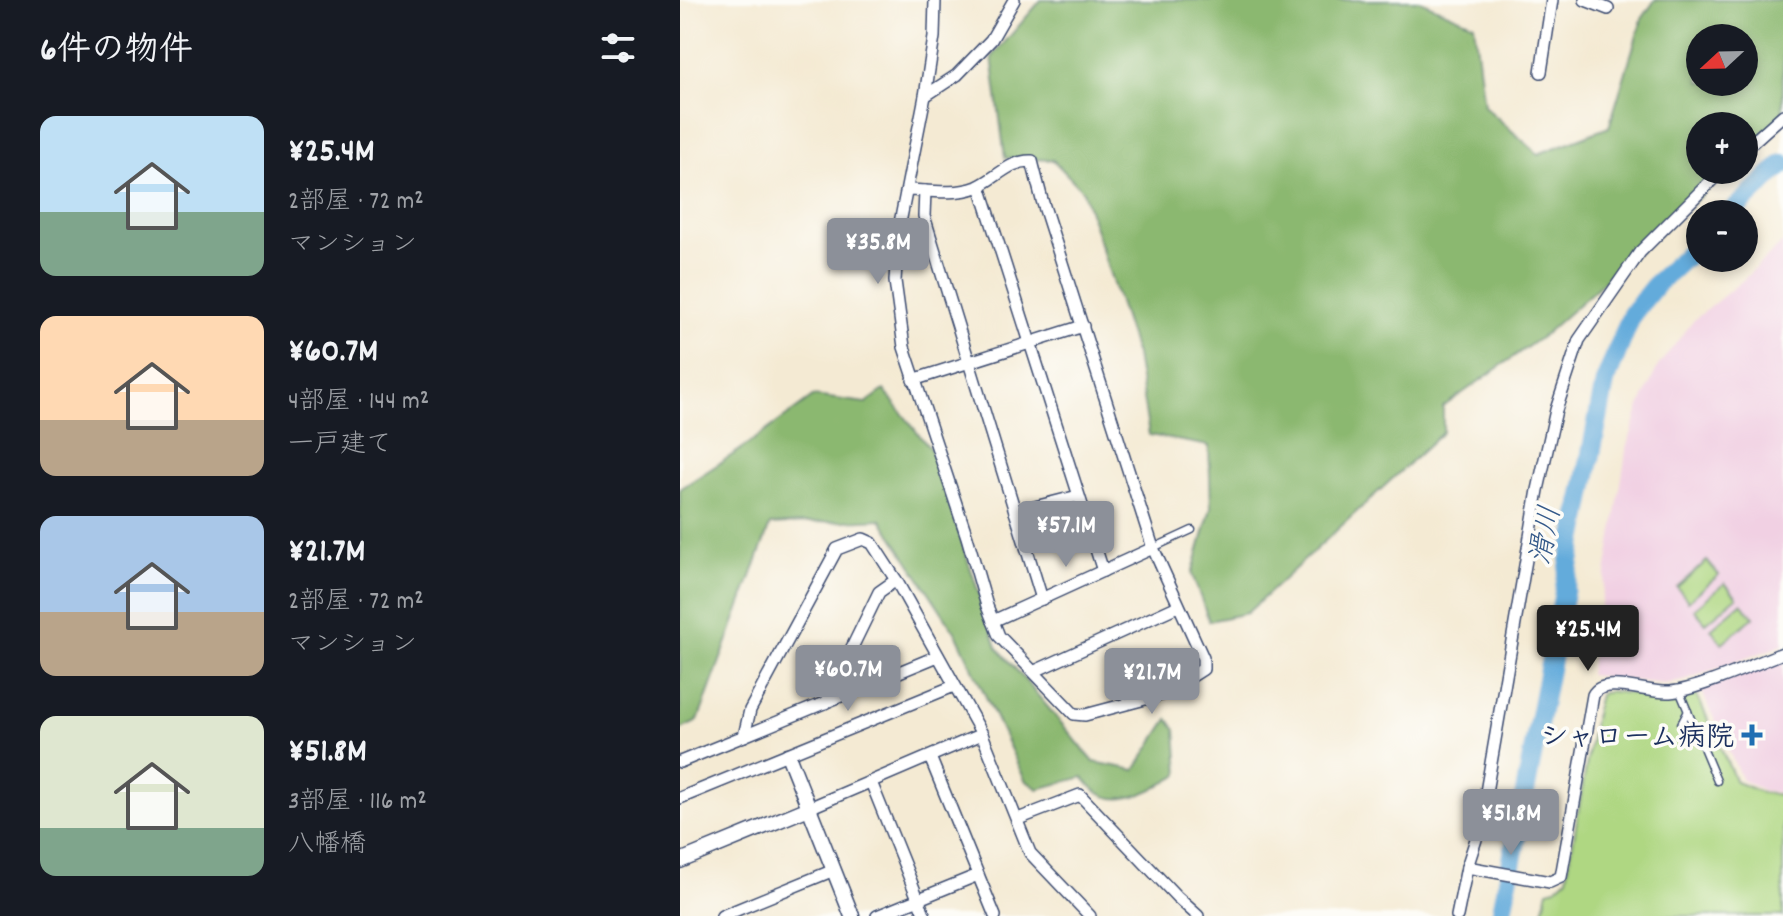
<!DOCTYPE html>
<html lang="ja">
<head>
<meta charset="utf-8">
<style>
	body { margin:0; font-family:Dekko,"Klee One",sans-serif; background:#20242c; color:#f1f3f6; height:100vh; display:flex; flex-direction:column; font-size:30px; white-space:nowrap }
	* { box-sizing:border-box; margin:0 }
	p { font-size:26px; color:#9ea1a6 }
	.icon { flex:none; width:44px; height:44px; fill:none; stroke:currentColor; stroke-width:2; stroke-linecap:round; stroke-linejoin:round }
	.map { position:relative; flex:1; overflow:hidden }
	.details { display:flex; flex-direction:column; background:#171b24; width:680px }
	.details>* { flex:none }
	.needle { width:52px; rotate:248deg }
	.buttons { position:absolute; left:1006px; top:24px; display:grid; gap:16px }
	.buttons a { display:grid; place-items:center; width:72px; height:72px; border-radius:50%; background:#171b24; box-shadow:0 4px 12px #0003; font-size:40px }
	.price { position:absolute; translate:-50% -68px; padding:0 18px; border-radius:8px; background:#8c9099; color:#fff; font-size:26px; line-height:52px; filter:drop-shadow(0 2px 4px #0008) }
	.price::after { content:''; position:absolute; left:50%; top:48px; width:24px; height:18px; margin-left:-12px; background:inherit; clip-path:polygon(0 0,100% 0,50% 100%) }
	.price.active { background:#222; color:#fff }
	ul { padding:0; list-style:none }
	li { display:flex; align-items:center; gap:24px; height:200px; padding:0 40px }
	li span { display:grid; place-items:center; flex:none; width:224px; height:160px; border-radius:16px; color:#555 }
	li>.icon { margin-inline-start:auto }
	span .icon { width:96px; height:96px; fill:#fffc; stroke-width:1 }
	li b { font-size:34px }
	h2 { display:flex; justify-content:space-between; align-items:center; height:96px; padding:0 40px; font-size:34px }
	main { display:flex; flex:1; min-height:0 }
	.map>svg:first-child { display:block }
</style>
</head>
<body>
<main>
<section class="details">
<h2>6件の物件<svg class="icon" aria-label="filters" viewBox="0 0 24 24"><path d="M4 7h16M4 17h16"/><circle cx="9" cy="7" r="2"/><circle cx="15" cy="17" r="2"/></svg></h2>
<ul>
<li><span style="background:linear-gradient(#bfe0f5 60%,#7fa58c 0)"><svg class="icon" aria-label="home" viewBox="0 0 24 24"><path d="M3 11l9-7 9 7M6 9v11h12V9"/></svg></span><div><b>¥25.4M</b><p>2部屋 · 72 m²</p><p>マンション</p></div></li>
<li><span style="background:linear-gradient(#ffd9b3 65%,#b9a48a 0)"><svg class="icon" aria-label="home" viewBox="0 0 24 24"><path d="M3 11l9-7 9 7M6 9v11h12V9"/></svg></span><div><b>¥60.7M</b><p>4部屋 · 144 m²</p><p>一戸建て</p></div></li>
<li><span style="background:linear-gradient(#a9c7e8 60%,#b9a48a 0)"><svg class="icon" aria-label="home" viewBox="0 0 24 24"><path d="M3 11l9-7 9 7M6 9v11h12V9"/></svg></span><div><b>¥21.7M</b><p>2部屋 · 72 m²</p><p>マンション</p></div></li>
<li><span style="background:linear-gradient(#dfe7d0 70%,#7fa58c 0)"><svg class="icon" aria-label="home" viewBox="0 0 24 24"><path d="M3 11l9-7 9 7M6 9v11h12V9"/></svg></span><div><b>¥51.8M</b><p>3部屋 · 116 m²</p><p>八幡橋</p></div></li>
</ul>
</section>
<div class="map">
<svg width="1103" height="916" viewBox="0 0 1103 916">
	<rect width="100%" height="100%" fill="#fdfcf7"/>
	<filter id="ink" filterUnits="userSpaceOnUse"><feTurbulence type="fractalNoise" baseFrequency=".0125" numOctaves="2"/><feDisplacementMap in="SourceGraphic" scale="16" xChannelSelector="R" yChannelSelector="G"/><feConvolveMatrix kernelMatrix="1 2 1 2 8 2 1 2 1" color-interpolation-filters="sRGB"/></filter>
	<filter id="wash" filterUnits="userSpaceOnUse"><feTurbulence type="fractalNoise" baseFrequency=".006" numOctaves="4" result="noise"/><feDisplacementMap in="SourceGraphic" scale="32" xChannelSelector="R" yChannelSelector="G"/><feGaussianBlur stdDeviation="1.8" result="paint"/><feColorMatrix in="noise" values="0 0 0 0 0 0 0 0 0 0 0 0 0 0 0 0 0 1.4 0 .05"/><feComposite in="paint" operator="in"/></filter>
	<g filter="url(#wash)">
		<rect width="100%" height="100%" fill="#f4ead3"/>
		<g fill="#f1d0e3">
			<path d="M 1103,242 L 1103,645 L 999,682 L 983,684 L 909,675 L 947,447 L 960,406 L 978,366 L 1014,320 L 1063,280 Z"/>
			<path d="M 1103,659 L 1103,793 L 1085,791 L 1062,780 L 1021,690 Z"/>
		</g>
		<g fill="#afd782" stroke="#658370" stroke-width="2">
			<path d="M 1027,561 L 1039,575 L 1008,601 L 997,587 Z"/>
			<path d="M 1045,583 L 1057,597 L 1026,623 L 1014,609 Z"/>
			<path d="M 1061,603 L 1074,617 L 1042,643 L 1031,629 Z"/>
			<path d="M 928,691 L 989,698 L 1016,693 L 1056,782 L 1083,793 L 1103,795 L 1103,916 L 862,916 L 868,890 L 876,888 L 887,878 L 917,703 L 919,695 Z"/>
		</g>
		<g fill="#8bb870" stroke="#537467" stroke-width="2" fill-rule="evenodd">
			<path d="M 361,0 L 738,0 L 794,24 L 804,106 L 858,154 L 929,127 L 962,19 L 975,0 L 1103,0 L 1103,112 L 1064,158 L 1064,126 L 1020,126 L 1020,170 L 1050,170 L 864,335 L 763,407 L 763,432 L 567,613 L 529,621 L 512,574 L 531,508 L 529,446 L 469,435 L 456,355 L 403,191 L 373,160 L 325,158 L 312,57 ZM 1020,38 L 1064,38 L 1064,82 L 1020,82 Z"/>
			<path d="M 204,390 L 251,450 L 317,647 L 414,762 L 455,770 L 488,719 L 496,729 L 499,775 C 477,788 440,810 416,791 C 411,787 407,781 403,777 L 358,789 L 345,780 L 277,635 L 201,519 L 90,525 L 18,721 L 0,730 L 0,489 L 60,450 L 134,396 L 186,403 Z"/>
		</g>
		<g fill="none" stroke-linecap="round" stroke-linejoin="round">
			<g stroke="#64abdb" stroke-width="20">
				<path d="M 1050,214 L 1103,164"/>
				<path d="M 821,916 L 925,382 L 952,314 L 977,283 L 1020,243"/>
			</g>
		</g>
	</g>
	<g filter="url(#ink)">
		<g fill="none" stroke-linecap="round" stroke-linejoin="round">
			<g stroke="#3c4b70" stroke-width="9">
				<g id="service">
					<path d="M 473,548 L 512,530"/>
					<path d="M 999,690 L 1037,781"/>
					<path d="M 1001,724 L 1008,711"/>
				</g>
			</g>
			<g stroke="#3c4b70" stroke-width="14">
				<g id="minor">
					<path d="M 905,0 L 928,9"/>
					<path d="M 861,72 L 872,0"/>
					<path d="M 245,96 L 277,75 L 311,40 L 334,0"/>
					<path d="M 1064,150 L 1103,115"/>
					<path d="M 300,186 L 423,571"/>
					<path d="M 229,190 C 250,191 277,195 297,187 C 317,178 330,160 352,161 L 362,200 L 473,548 L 523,658 L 523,669 L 484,694 L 405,715 L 394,714 L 319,636 L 307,606 L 287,537 L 224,347 L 215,281 L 218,233 L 245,96 L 254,37 L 255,0"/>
					<path d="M 245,191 L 244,216 L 362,599"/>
					<path d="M 233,380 L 403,326"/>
					<path d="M 335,512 L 398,496"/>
					<path d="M 313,621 L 473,548"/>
					<path d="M 355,671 L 498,606"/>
					<path d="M 145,703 L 199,592 L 216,580"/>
					<path d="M 64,736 L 258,656"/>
					<path d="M 250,757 L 315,916"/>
					<path d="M 0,762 L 64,736 L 70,710 L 157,549 L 183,539 L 192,543 L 216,580 L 302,734 L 350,853 L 410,916"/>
					<path d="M 191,782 L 245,916"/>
					<path d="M 0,798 L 274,686"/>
					<path d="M 129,808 L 302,734"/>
					<path d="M 338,819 L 400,795 L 497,897 L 518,916"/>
					<path d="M 787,867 L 870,882 L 881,877 L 913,695 C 923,675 969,694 990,692 C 1018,690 1074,664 1103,653"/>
					<path d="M 42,916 L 154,870"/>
					<path d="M 197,916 L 298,875"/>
					<path d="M 777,916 L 787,867 L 800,827 L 858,490 L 876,410 L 899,340 L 960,252 L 1042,170"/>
				</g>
			</g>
			<g stroke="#3c4b70" stroke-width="17">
				<g id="tertiary">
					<path d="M 108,755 L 172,916"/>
					<path d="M 0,861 L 129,808"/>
				</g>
			</g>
			<use href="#service" stroke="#fff" stroke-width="6"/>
			<use href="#minor" stroke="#fff" stroke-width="11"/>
			<use href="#tertiary" stroke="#fff" stroke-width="14"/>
		</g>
	</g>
	<path fill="#1f6fb2" stroke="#fdfcf7" stroke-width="3" d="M1068 723h8v8h8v8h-8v8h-8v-8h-8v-8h8z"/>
	<g text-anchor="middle" stroke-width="7" stroke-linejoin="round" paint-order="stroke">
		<g font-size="28" font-weight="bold" fill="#1b2f5e" stroke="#fdfcf7" text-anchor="end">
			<text x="1054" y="745">シャローム病院</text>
		</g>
		<g font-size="30" font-style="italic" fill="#355a8a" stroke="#fdfcf7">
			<text transform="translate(864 535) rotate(-79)" y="10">滑川</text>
		</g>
	</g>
</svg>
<div class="buttons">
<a><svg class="needle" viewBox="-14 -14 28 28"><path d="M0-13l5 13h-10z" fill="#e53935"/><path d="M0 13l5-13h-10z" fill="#9ea1a6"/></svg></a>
<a>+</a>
<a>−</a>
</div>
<b class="price" style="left:198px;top:286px">¥35.8M</b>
<b class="price" style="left:386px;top:569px">¥57.1M</b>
<b class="price active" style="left:908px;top:673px">¥25.4M</b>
<b class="price" style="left:168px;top:713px">¥60.7M</b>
<b class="price" style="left:472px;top:716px">¥21.7M</b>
<b class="price" style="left:831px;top:857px">¥51.8M</b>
</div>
</main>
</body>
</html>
